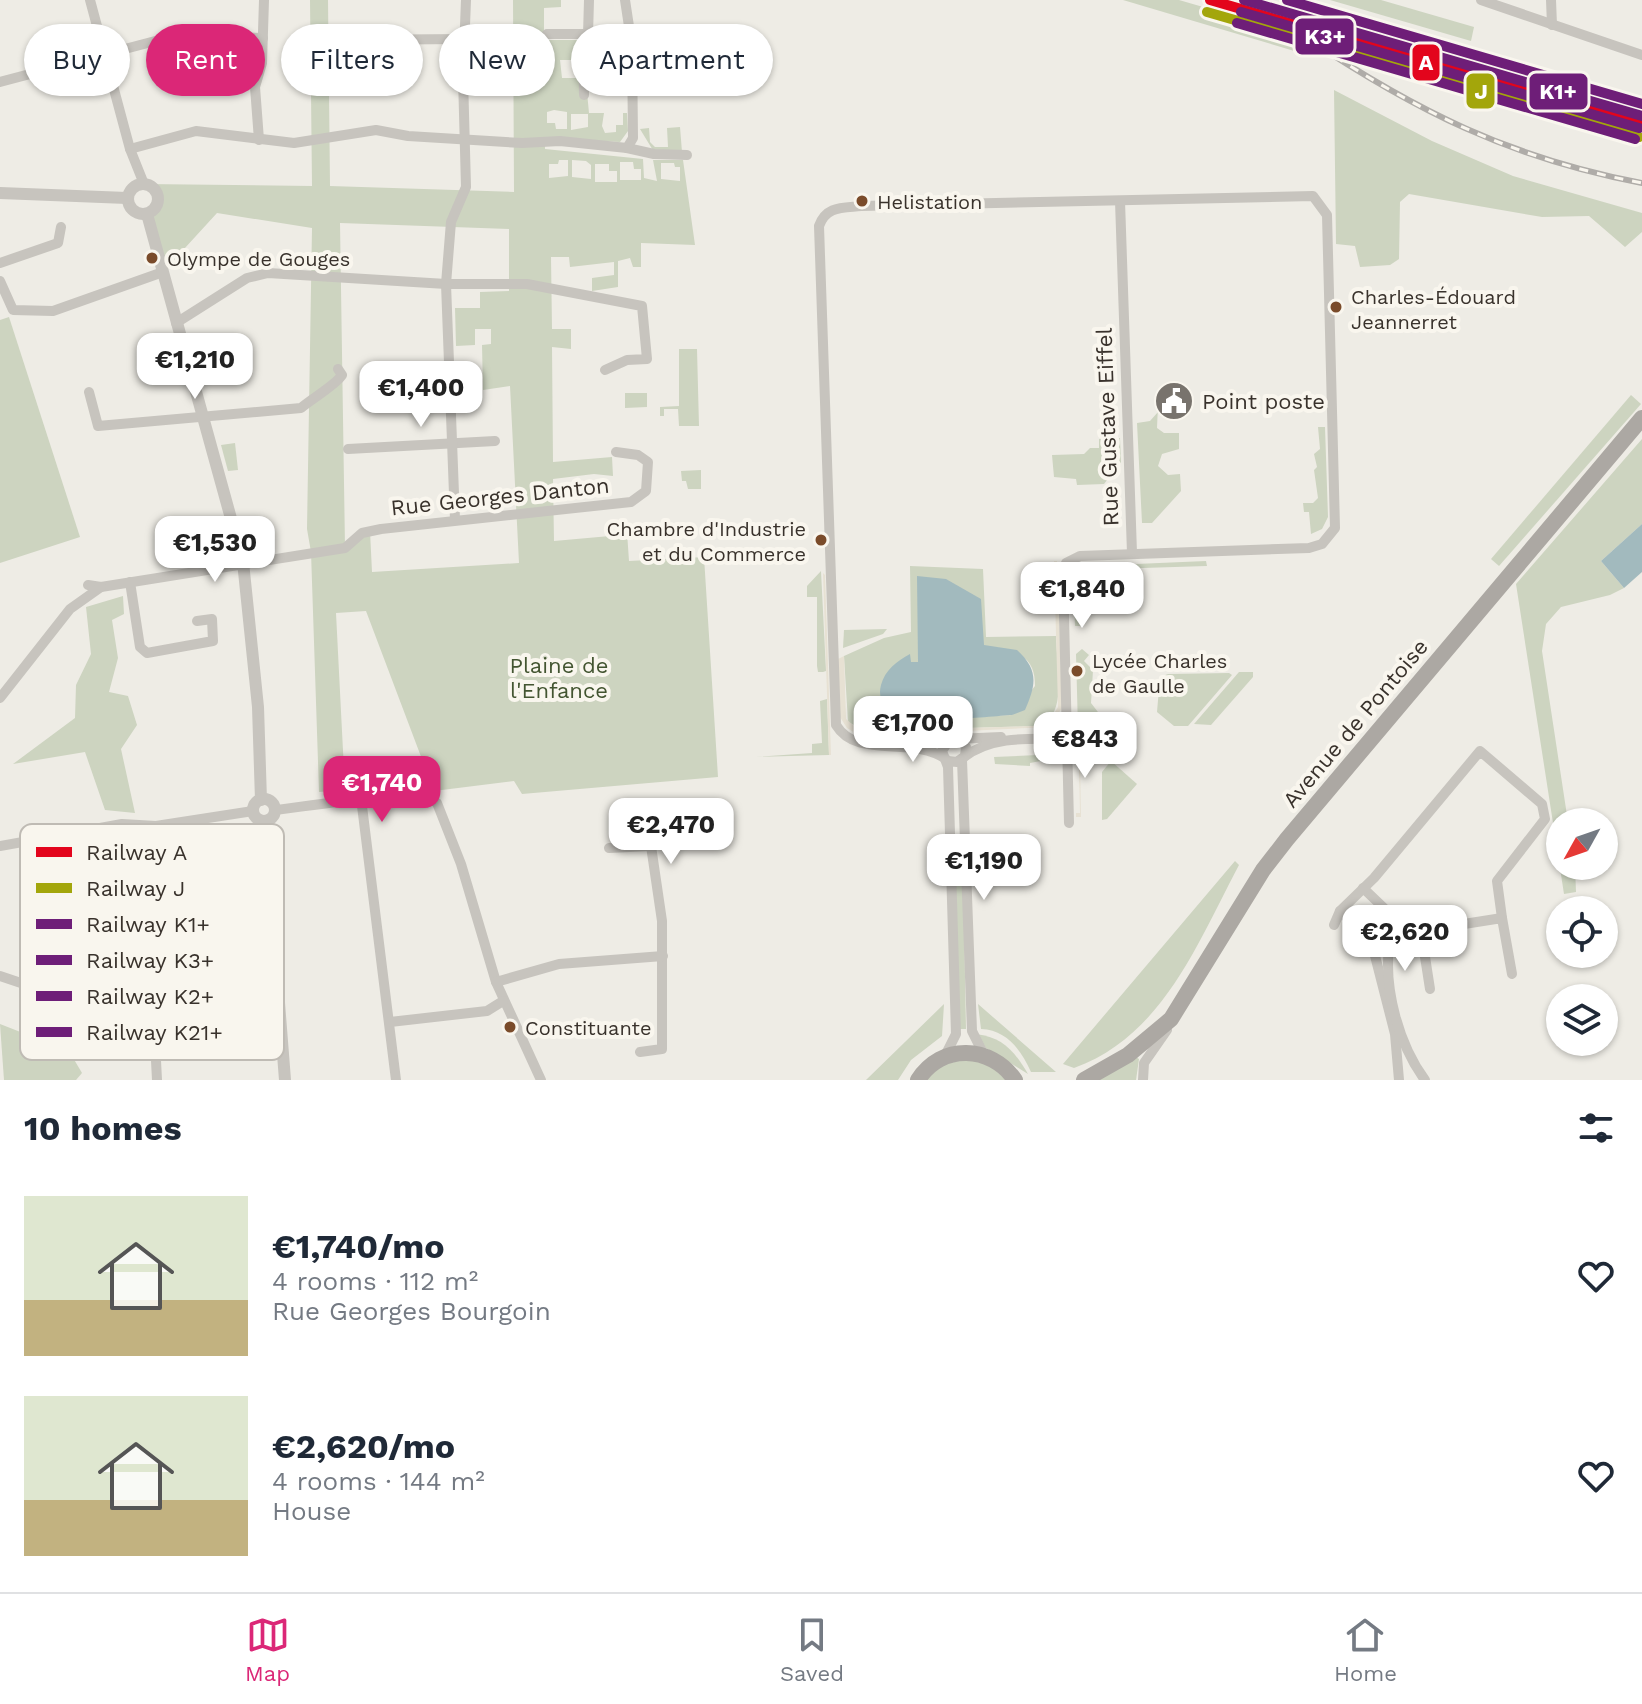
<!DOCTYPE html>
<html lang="en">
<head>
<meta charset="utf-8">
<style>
	body { margin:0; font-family:"Work Sans",sans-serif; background:#f6f6f7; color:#1f2937; height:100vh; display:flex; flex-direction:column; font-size:30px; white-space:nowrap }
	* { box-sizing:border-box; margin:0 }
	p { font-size:26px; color:#747a83 }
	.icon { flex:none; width:44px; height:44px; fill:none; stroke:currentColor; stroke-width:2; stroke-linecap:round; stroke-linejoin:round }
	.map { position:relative; height:1080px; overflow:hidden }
	.drawer { display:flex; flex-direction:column; background:#fff; flex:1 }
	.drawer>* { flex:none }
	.guide { position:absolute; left:24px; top:24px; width:800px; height:72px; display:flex; gap:16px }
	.needle { width:52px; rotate:230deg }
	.tools { position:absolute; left:1546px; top:808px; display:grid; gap:16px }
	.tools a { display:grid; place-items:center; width:72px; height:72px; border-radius:50%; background:#fff; box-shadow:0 2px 6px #0004; font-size:40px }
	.price { position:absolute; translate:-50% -68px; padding:0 18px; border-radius:16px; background:#fff; color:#222; font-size:26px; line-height:52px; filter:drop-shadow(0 2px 4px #0008) }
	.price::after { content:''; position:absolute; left:50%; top:48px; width:24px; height:18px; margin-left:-12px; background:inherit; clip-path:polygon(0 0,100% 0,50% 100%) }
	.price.selected { background:#db2777; color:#fff }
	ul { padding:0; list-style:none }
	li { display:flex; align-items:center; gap:24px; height:200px; padding:0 24px }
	li span { display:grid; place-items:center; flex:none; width:224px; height:160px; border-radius:0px; color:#555 }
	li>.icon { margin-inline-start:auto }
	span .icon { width:96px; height:96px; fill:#fffc; stroke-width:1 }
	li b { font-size:34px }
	h2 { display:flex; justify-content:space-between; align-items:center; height:96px; padding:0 24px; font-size:34px }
	.pill { padding:0 28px; border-radius:36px; background:#fff; box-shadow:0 2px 6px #0004; font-size:28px; line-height:72px }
	.pill.selected { background:#db2777; color:#fff }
	.menu { display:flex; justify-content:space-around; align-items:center; height:112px; border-top:2px solid #e0e1e3; background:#fff; font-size:22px; color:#747a83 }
	.menu a { display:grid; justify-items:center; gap:4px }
	.menu .selected { color:#db2777 }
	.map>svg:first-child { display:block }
</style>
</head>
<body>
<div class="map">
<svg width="1642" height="1080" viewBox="0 0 1642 1080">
	<rect width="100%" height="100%" fill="#eeece5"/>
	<g fill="#cdd4c0" fill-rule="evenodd">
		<path d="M 310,0 L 328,0 L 330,186 L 514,192 L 513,0 L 561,0 L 561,7 L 544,8 L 544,40 L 582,40 L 589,113 L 604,113 L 602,126 L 605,133 L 616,132 L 616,125 L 623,125 L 623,113 L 627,113 L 628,131 L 620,142 L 545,138 L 545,149 L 643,159 L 644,178 L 657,181 L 653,160 L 683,160 L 695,245 L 641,243 L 641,267 L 633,267 L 630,258 L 618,261 L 618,287 L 592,291 L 592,278 L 614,275 L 614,262 L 570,267 L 569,257 L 551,257 L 552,329 L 571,329 L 571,349 L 552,347 L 553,462 L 612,457 L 613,476 L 594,474 L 553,479 L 554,541 L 610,536 L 610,533 L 627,532 L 629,561 L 704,557 L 718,777 L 522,794 L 514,781 L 434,791 L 366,611 L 336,613 L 345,790 L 319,792 L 311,552 L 307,529 L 312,228 L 217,213 L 163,272 L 151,212 L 158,203 L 158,194 L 144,184 L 312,186 ZM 560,60 L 574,60 L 574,65 L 579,65 L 579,78 L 562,78 ZM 554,110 L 567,112 L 567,129 L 556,129 L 555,123 L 547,123 L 547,112 ZM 571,114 L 588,114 L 588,127 L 571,130 ZM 559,160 L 568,160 L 568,176 L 549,178 L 549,164 L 558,164 ZM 572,160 L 586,161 L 591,165 L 591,179 L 572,177 ZM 620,162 L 633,162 L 634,169 L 641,169 L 641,180 L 620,180 ZM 661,163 L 674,163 L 675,167 L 680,167 L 680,181 L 661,179 ZM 595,164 L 609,164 L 609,171 L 617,171 L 617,182 L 595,182 ZM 340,223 L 509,229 L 509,291 L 480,292 L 480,308 L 455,308 L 456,346 L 475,345 L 475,329 L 491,329 L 491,344 L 482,345 L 483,390 L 510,386 L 519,563 L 372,572 L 370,531 L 345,547 Z"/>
		<path d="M 1123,0 L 1179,0 L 1279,29 L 1298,41 L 1301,53 Z"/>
		<path d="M 1330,0 L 1381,0 L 1474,27 L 1471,41 Z"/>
		<path d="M 1334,90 L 1432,141 L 1513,176 L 1642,213 L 1642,232 L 1625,247 L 1589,216 L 1542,217 L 1409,194 L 1400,202 L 1399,259 L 1390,265 L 1360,267 L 1355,246 L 1336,244 Z"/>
		<path d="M 680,127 L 682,152 L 654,152 L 640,129 L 649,128 L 650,142 L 655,147 L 668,147 L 667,128 Z"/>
		<path d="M 9,317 L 80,537 L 0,563 L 0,320 Z"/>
		<path d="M 679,349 L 697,349 L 699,426 L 679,426 L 678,409 L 664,409 L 664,416 L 660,416 L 660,407 L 679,406 Z"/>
		<path d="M 625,393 L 647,393 L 647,407 L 625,408 Z"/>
		<path d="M 1631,395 L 1641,404 L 1499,566 L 1491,559 Z"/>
		<path d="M 1158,405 L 1157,428 L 1164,433 L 1179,433 L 1179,449 L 1162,454 L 1158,466 L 1168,475 L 1180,474 L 1181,491 L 1152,523 L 1142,523 L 1137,423 L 1150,421 L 1158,412 Z"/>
		<path d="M 1318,427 L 1325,427 L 1328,517 L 1322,529 L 1311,534 L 1309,512 L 1304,512 L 1303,503 L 1313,503 L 1318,498 L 1314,470 L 1317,467 L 1314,454 L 1320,449 Z"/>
		<path d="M 1120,438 L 1121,462 L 1104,484 L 1077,485 L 1076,479 L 1054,477 L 1052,455 L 1084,454 L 1090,448 L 1099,448 L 1099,439 Z"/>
		<path d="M 1642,439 L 1642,524 L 1601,561 L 1624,588 L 1610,595 L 1561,607 L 1546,624 L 1542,651 L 1568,822 L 1560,822 L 1560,866 L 1575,866 L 1576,892 L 1564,894 L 1516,584 Z"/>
		<path d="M 235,443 L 238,470 L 228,471 L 221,445 Z"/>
		<path d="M 701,470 L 701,489 L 688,489 L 686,481 L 682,481 L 681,471 Z"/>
		<path d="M 1206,561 L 1207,566 L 1111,569 L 1106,579 L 1090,571 L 1089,566 Z"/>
		<path d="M 910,566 L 983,569 L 986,637 L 1056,636 C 1056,662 1069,715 1039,726 L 967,728 L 952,717 L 1012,715 L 1035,686 C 1035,672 1032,662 1020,655 C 981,633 950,667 911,662 L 909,719 L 939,718 L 943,728 L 866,731 L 848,722 L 844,656 L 884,638 L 911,632 Z"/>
		<path d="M 821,571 L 826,671 L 823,672 L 818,672 L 817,666 L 817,597 L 807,597 L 807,586 Z"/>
		<path d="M 1082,583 L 1094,595 L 1081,603 L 1081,626 L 1075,626 L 1073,584 Z"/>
		<path d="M 123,596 L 124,614 L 112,620 L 118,658 L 109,692 L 128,696 L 137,725 L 121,749 L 135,813 L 105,810 L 85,752 L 13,764 L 75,718 L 76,685 L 91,654 L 86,607 Z"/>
		<path d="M 887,629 L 883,634 L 843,648 L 844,630 Z"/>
		<path d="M 1082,649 L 1089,655 L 1084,661 L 1093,670 L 1091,703 L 1101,716 L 1116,723 L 1118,729 L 1078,729 L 1076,654 Z"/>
		<path d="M 1239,672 L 1253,672 L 1253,677 L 1211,725 L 1194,724 Z"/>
		<path d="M 1229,673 L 1232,675 L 1188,726 L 1174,726 L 1157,712 L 1160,677 L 1168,674 Z"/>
		<path d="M 827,699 L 829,755 L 756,757 L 812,753 L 812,744 L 822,743 L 820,701 Z"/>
		<path d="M 1038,755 L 1046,760 L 1030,763 L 1030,766 L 995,764 L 994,757 Z"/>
		<path d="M 1111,761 L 1137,784 L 1107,819 L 1102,820 L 1102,772 Z"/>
		<path d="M 1235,861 L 1239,865 C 1198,942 1163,1036 1074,1068 L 1063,1064 Z"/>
		<path d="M 955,872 L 963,872 L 966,1029 L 960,1029 Z"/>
		<circle cx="1384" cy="928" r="13"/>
		<path d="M 944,1004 L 942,1036 L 911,1060 L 898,1080 L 866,1080 Z"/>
		<path d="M 978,1004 L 1056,1072 L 1031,1072 C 1021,1050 1007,1030 981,1029 Z"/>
		<path d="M 0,1024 L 69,1051 L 82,1073 L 76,1080 L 4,1080 Z"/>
		<path d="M 976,1034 C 1003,1037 1015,1052 1028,1074 L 986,1048 Z"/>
		<path d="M 1136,1057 L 1139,1059 L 1136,1080 L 1096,1080 Z"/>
		<path d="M 966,1059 L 990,1065 L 1006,1080 L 926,1080 L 942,1065 Z"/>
	</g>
	<g fill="#e7e1d3">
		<path d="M 1054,561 L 1057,561 L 1062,708 L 1049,727 L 860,736 L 847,728 L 840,717 L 838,659 L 844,656 L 846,719 L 859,730 L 943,728 L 952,717 L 967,728 L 1035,726 L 1049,722 L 1058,707 Z"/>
		<path d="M 1089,566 L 1090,571 L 1101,571 L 1106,577 L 1094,595 L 1082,584 L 1073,584 Z"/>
		<path d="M 823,573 L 825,575 L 831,755 L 829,755 Z"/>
		<path d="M 1078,729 L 1115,729 L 1115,741 L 1084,774 L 1084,760 L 1080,760 L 1081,817 L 1076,817 L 1076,813 L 1080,813 L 1079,764 L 1074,764 L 1074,760 L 1079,759 Z"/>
	</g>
	<g fill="#a2babe">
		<path d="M 1642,524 L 1642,572 L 1624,588 L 1601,561 Z"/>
		<path d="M 917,576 L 946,579 L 981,599 L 984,645 L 1017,650 C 1039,670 1036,685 1025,710 L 1012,715 C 986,716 868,734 881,685 C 885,670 897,661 910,654 L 911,662 L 918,662 Z"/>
	</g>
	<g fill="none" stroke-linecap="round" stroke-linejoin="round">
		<g stroke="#c7c4be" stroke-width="10">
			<path d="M 90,0 L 130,149 L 144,184"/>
			<path d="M 1481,0 L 1642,55"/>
			<path d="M 1551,0 L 1552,25"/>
			<path d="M 547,34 L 583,34"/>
			<path d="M 588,35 L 589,0"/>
			<path d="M 331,40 L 466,39"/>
			<path d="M 0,82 L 178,35 L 263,38"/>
			<path d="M 584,95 L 583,34 L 629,32"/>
			<path d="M 259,140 L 255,87 L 262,63 L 264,0"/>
			<path d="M 627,148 L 654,154 L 687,155"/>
			<path d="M 130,149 L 196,131 L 294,143 L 376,130 L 408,136 L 522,143 L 560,141 L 627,148 L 633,138 L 632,46 L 625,0"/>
			<path d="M 1120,201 L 1132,553"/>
			<path d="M 0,263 L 58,243 L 61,227"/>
			<path d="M 0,281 L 13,310 L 53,311 L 163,272"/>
			<path d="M 176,323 L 247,278 L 268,273 L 446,284 L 527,284 L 642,306 L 647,359 L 627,360 L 605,370"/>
			<path d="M 89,392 L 98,426 L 301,408 C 310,400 337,384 342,375 L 338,369"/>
			<path d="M 348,449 L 495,441"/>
			<path d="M 455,520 L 446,284 L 451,222 L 466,187 L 463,77 L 466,0"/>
			<path d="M 130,582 L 140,647 L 147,653 L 213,641 L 212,619 L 197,621"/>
			<path d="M 88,585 L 101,587 L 345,548 L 362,533 L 381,529 L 631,502 L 646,491 L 648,462 L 638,455 L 616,452"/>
			<path d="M 0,698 L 70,609 L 101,587"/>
			<path d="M 956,739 L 1001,737"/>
			<path d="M 897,742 L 928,737 L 951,739"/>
			<path d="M 964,757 C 993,735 1031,739 1066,739"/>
			<path d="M 946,759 C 911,735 857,760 836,725 L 819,226 C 826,206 842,208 861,206 L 1313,196 L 1327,215 L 1335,528 L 1322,544 L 1309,548 L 1080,556 L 1066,563 L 1063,575 L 1069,823"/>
			<path d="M 962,760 L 972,1031 L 984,1055"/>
			<path d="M 361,798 L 396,1080"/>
			<path d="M 275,810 C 305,807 416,787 437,803 L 461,864 L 496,982 L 541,1080"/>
			<path d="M 0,846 L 122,824 L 156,826 L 253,811"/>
			<path d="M 609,848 L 651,846 L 662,921 L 662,1049 L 640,1052"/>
			<path d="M 1363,888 L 1386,910"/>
			<path d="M 1340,911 L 1364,934"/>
			<path d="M 1334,925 L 1340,911 L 1374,878 L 1480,751 L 1542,804 L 1545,819 L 1497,881 L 1502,918"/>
			<path d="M 1421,931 L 1430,989"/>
			<path d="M 1401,934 L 1397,916 C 1385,907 1373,909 1365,922 L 1367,940 L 1383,948 L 1394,944 L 1401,934 L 1502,918 L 1512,974"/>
			<path d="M 1372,944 L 1395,1034 L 1399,1080"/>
			<path d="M 1389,947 C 1384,990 1399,1045 1425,1080"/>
			<path d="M 0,976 L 137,1022 L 155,1041 L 157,1080"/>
			<path d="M 496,982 L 559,964 L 663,956"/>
			<path d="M 390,1022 L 487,1011 L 503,1001"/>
			<path d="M 945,1056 L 956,1034 L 948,767 L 942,751 L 949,740 L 960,740 L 966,747 L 965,756 L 957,762 L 948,761"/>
			<path d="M 1143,1080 L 1144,1063 L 1167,1030"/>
		</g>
		<g stroke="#c7c4be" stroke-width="12">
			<circle cx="143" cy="199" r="15"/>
			<path d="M 0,193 L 127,198"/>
			<path d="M 147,214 L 243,562 L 258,707 L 261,800"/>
			<circle cx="264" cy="810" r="11"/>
			<path d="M 265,822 L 285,1080"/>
		</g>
		<g stroke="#aca8a3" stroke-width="16">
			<path d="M 918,1080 C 941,1043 991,1045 1015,1080"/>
			<path d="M 1084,1080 L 1128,1055 L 1171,1019 L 1263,870 L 1287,839 L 1642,418"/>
		</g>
		<g stroke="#afaca8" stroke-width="6">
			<path id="rail" d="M 1305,37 C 1416,111 1510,158 1642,183"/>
		</g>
		<use href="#rail" stroke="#f9f6ee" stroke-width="3" stroke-dasharray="9" stroke-linecap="butt"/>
		<g stroke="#f9f6ee" stroke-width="16">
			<path id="rail-1" d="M 1210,0 L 1642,125"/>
		</g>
		<g stroke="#f9f6ee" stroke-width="16">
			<path id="rail-2" d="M 1207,12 L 1639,137"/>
		</g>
		<g stroke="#f9f6ee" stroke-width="16">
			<path id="rail-3" d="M 1244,0 L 1642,116"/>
		</g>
		<g stroke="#f9f6ee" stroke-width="16">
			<path id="rail-4" d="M 1241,12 L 1639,128"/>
		</g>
		<g stroke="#f9f6ee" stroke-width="16">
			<path id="rail-5" d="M 1287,0 L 1642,104"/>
		</g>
		<g stroke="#f9f6ee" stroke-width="16">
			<path id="rail-6" d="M 1237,23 L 1635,139"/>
		</g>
		<use href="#rail-1" stroke="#e3051c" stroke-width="10"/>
		<use href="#rail-2" stroke="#a3a60b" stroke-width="10"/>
		<use href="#rail-3" stroke="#6e1e78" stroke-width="10"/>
		<use href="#rail-4" stroke="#6e1e78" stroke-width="10"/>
		<use href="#rail-5" stroke="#6e1e78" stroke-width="10"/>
		<use href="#rail-6" stroke="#6e1e78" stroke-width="10"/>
	</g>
	<defs>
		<g id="civic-disc" transform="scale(2)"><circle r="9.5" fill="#78736d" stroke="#f9f6ee"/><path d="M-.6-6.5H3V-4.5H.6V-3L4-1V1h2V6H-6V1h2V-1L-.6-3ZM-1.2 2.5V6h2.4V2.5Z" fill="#fff"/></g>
	</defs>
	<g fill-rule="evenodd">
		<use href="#civic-disc" x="1174" y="401"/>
	</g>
	<g fill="#7a4b2a" stroke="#f9f6ee" stroke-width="3">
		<circle cx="862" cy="201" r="7"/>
		<circle cx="152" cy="258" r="7"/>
		<circle cx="1336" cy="307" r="7"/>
		<circle cx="821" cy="540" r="7"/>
		<circle cx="1077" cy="671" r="7"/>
		<circle cx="510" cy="1027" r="7"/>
	</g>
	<g text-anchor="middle" stroke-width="8" stroke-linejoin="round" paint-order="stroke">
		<g font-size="20" fill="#39322c" stroke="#f9f6ee" text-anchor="start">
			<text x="877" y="209">Helistation</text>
			<text x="167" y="266">Olympe de Gouges</text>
			<text x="1351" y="304">Charles-Édouard<tspan x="1351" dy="25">Jeannerret</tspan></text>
			<text x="806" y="536" text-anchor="end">Chambre d'Industrie<tspan x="806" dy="25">et du Commerce</tspan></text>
			<text x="1092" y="668">Lycée Charles<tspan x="1092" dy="25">de Gaulle</tspan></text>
			<text x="525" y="1035">Constituante</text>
		</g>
		<g font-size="22" fill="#39322c" stroke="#f9f6ee" text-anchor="start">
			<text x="1202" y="409">Point poste</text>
		</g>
		<g font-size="22" fill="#39322c" stroke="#f9f6ee">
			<text transform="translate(1107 427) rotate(-92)" y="8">Rue Gustave Eiffel</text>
			<text transform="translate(500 496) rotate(-6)" y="8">Rue Georges Danton</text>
			<text transform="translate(1355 723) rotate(-50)" y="8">Avenue de Pontoise</text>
		</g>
		<g font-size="22" fill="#435531" stroke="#f9f6ee">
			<text x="559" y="673">Plaine de<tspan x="559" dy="25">l'Enfance</tspan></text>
		</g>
	</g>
	<rect x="20" y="824" width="264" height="236" rx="12" fill="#f9f6ee" stroke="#bfbbb4" stroke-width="2"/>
	<rect x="36" y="847" width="36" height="10" fill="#e3051c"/>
	<rect x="36" y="883" width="36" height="10" fill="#a3a60b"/>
	<rect x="36" y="919" width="36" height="10" fill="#6e1e78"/>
	<rect x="36" y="955" width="36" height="10" fill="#6e1e78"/>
	<rect x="36" y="991" width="36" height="10" fill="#6e1e78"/>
	<rect x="36" y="1027" width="36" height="10" fill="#6e1e78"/>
	<g font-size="22" fill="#39322c">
		<text x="86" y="860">Railway A</text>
		<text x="86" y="896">Railway J</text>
		<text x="86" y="932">Railway K1+</text>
		<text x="86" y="968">Railway K3+</text>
		<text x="86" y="1004">Railway K2+</text>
		<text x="86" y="1040">Railway K21+</text>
	</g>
	<g stroke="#f9f6ee" stroke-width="3">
		<rect x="1294" y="17" width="61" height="39" rx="8" fill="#6e1e78"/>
		<rect x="1411" y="43" width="30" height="39" rx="8" fill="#e3051c"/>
		<rect x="1465" y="72" width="31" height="38" rx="8" fill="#a3a60b"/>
		<rect x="1528" y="72" width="61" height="39" rx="8" fill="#6e1e78"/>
	</g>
	<g font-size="22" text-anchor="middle" font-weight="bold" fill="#fff">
		<text x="1325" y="44">K3+</text>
		<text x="1426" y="70">A</text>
		<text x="1481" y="99">J</text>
		<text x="1558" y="99">K1+</text>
	</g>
</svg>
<div class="tools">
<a><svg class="needle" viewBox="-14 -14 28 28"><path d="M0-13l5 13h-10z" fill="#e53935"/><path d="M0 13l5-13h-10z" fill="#747a83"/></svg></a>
<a><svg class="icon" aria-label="locate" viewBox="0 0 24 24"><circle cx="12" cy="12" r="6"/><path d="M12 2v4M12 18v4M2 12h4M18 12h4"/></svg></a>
<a><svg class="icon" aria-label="layers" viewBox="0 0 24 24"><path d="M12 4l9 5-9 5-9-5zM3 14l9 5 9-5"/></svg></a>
</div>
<b class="price" style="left:195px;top:401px">€1,210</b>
<b class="price" style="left:421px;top:429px">€1,400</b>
<b class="price" style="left:215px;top:584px">€1,530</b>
<b class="price" style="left:1082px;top:630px">€1,840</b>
<b class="price" style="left:913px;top:764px">€1,700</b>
<b class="price" style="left:1085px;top:780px">€843</b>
<b class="price selected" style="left:382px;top:824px">€1,740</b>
<b class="price" style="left:671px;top:866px">€2,470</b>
<b class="price" style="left:984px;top:902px">€1,190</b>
<b class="price" style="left:1405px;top:973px">€2,620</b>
<div class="guide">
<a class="pill">Buy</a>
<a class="pill selected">Rent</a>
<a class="pill">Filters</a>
<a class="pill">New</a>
<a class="pill">Apartment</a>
</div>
</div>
<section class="drawer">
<h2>10 homes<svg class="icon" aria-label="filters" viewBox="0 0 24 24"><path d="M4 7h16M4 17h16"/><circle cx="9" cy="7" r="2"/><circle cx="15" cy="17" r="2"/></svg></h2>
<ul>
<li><span style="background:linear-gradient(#dfe7d0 65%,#c2b280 0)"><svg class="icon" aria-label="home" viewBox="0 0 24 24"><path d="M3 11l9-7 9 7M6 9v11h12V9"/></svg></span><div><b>€1,740/mo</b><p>4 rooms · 112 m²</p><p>Rue Georges Bourgoin</p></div><svg class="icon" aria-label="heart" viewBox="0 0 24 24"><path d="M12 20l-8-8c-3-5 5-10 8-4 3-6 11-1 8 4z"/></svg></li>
<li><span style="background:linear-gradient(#dfe7d0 65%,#c2b280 0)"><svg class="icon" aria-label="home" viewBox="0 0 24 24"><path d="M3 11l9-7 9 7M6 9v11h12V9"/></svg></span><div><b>€2,620/mo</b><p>4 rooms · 144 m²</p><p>House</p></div><svg class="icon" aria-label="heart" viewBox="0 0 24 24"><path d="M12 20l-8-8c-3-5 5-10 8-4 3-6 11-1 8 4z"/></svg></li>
</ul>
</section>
<nav class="menu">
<a class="selected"><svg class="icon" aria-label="map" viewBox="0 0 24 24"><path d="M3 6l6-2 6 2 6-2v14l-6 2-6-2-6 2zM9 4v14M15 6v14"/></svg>Map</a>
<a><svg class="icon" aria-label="saved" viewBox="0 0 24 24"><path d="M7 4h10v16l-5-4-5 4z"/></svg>Saved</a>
<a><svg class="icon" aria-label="home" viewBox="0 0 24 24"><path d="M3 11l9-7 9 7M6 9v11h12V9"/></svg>Home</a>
</nav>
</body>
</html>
